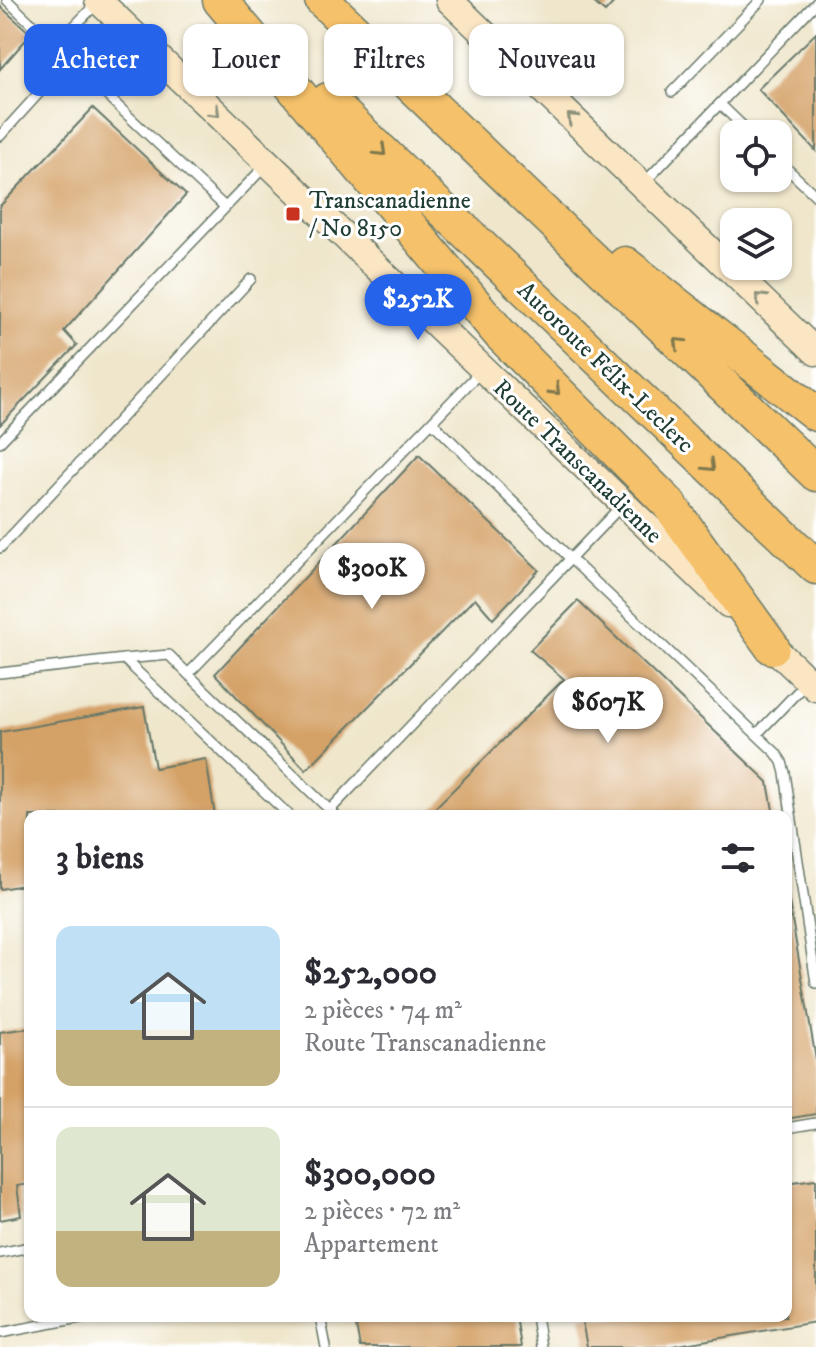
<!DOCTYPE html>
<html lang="fr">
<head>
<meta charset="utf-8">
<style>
	body { margin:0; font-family:"IM FELL DW Pica",serif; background:#f7f7f7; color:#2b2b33; height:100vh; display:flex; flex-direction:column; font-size:30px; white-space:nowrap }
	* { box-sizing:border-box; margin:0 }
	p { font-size:26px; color:#7c7c81 }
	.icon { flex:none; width:44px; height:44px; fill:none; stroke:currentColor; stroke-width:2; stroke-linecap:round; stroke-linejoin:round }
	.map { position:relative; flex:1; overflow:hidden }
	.details { position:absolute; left:24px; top:810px; width:768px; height:512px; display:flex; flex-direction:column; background:#fff; border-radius:16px; box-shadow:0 2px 6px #0004 }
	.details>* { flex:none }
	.banner { position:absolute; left:24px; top:24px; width:768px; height:72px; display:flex; gap:16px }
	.tools { position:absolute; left:720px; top:120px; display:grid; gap:16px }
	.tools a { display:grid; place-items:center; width:72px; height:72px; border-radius:16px; background:#fff; box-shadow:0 2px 6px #0004; font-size:40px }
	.price { position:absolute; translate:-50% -68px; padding:0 18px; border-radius:28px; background:#fff; color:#222; font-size:26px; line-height:52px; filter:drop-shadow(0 2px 4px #0008) }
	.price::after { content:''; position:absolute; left:50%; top:48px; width:24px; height:18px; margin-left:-12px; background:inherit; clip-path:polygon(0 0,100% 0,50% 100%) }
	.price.selected { background:#2563eb; color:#fff }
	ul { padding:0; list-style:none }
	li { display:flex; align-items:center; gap:24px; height:200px; padding:0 32px }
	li+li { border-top:2px solid #e1e1e2 }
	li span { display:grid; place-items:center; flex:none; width:224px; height:160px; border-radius:16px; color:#555 }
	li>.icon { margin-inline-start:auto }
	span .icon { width:96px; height:96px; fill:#fffc; stroke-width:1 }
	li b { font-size:34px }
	h2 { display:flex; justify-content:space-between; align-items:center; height:96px; padding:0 32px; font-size:34px }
	.tag { padding:0 28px; border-radius:16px; background:#fff; box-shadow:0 2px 6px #0004; font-size:28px; line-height:72px }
	.tag.selected { background:#2563eb; color:#fff }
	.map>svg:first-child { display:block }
</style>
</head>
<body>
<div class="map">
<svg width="816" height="1347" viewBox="0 0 816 1347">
	<rect width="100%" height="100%" fill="#fff"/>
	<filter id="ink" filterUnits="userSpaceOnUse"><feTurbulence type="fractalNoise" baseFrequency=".0125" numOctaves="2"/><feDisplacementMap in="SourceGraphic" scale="16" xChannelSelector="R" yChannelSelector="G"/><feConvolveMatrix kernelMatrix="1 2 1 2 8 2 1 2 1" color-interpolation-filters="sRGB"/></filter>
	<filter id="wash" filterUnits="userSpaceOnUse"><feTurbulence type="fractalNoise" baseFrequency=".006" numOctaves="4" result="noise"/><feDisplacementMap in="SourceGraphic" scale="32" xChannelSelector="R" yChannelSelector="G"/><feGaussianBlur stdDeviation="1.8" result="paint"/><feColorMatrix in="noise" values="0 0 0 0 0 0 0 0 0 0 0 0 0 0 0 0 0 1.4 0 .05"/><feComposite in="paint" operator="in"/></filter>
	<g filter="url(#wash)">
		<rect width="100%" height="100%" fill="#efe6cb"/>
		<g id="blocks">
			<g fill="#d4a166">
				<path d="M 591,0 L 616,0 L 605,12 Z"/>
				<path d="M 0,6 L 31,34 L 0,69 Z"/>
				<path d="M 816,33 L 816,151 L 758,89 Z"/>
				<path d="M 93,108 L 186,195 L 64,331 L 77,345 L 0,425 L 0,206 Z"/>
				<path d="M 419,455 L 539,570 L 493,619 L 475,598 L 306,770 L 215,674 Z"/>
				<path d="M 578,601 L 768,782 L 774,816 L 427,816 L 564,679 L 530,650 Z"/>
				<path d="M 144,707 L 155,768 L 206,759 L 215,816 L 30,816 L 30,884 L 0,889 L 0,732 Z"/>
				<path d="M 786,896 L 788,896 L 816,1060 L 816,1114 L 786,1119 Z"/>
				<path d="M 30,1028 L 30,1184 L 17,1186 L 21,1216 L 0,1220 L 0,1032 Z"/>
				<path d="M 816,1179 L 816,1322 L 666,1347 L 587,1347 L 581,1316 L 786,1316 L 786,1183 Z"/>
				<path d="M 354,1316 L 516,1316 L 521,1347 L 360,1347 Z"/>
			</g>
		</g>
	</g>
	<g filter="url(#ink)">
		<use href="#blocks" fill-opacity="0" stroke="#687869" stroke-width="2"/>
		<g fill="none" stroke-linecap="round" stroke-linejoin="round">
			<g stroke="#687869" stroke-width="12">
				<g id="lane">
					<path d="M 7,0 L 69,60"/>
					<path d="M 55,46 L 97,3"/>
					<path d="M 80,70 L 109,36 L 121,25"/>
					<path d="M 672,92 L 761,0"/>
					<path d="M 720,104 L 751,134"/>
					<path d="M 0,136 L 69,60 L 225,207"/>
					<path d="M 778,160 L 816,196"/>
					<path d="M 644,183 L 816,3"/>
					<path d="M 433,423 L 571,559 L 776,753 L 782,762 L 785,773 L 816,983"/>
					<path d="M 0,442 L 266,165"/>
					<path d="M 0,548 L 251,279"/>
					<path d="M 124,659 L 169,655 L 188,674"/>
					<path d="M 0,673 L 124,659 L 290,816"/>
					<path d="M 757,734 L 806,683"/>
					<path d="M 330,810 L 621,506"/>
					<path d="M 336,816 L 188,674 L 480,372"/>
					<path d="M 786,1128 L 816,1123"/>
					<path d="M 0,1253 L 30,1247"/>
					<path d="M 320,1316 L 326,1347"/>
					<path d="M 536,1316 L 541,1347"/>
					<path d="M 0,1333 L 90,1316"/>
				</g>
			</g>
			<g stroke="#687869" stroke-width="29">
				<g id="secondary">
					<path d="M 98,0 L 728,604"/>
					<path d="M 449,0 L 816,352"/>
					<path d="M 759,634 L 816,688"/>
				</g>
			</g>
			<g stroke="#687869" stroke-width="37">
				<g id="highway">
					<path d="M 220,0 L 500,334 L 668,503 L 772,647"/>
					<path d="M 322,0 L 816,474"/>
					<path d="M 328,100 L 816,567"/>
					<path d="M 625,264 L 816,414"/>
				</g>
			</g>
			<use href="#lane" stroke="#fff" stroke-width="9"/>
			<use href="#secondary" stroke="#fbe6c4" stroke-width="26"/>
			<use href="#highway" stroke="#f5c16b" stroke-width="34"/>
		</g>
		<defs><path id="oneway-chevron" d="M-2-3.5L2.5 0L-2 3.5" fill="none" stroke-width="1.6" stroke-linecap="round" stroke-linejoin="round" transform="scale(2)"/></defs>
		<g stroke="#8d927c">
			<use href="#oneway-chevron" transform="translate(215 112) rotate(44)"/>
			<use href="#oneway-chevron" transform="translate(572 118) rotate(-136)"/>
			<use href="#oneway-chevron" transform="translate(760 298) rotate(-136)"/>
		</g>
		<g stroke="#7f784d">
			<use href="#oneway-chevron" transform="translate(381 151) rotate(44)"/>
			<use href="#oneway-chevron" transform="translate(679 343) rotate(-136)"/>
			<use href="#oneway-chevron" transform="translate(555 390) rotate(45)"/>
			<use href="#oneway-chevron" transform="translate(710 466) rotate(44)"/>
		</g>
	</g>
	<rect fill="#c8321e" stroke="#fff" stroke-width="3" x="285" y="206" width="16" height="16" rx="4"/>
	<g text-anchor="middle" stroke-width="6" stroke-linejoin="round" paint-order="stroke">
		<g font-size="24" fill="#1f3d34" stroke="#fff" text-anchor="start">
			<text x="309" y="208">Transcanadienne<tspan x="309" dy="28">/ No 8150</tspan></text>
		</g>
		<g font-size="24" fill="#1f3d34" stroke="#fff">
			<text transform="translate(606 367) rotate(44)" y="8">Autoroute Félix-Leclerc</text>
			<text transform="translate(578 461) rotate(44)" y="8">Route Transcanadienne</text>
		</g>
	</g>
</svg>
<div class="tools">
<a><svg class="icon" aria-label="locate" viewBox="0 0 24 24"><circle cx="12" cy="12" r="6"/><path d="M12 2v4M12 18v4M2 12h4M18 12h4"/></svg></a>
<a><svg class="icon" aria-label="layers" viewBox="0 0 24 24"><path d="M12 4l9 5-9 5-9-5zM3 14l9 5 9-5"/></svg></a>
</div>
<b class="price selected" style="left:418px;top:342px">$252K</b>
<b class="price" style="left:372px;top:611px">$300K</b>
<b class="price" style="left:608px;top:745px">$607K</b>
<div class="banner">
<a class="tag selected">Acheter</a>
<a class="tag">Louer</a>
<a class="tag">Filtres</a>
<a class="tag">Nouveau</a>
</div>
<section class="details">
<h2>3 biens<svg class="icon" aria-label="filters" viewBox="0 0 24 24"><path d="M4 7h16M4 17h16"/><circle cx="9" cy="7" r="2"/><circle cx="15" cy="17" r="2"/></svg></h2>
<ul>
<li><span style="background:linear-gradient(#bfe0f5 65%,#c2b280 0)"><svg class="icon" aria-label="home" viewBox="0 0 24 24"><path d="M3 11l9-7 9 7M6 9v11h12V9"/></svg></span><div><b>$252,000</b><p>2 pièces · 74 m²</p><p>Route Transcanadienne</p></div></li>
<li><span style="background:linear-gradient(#dfe7d0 65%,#c2b280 0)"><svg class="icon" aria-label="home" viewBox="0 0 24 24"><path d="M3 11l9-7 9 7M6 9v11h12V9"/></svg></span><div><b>$300,000</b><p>2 pièces · 72 m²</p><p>Appartement</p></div></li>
</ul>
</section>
</div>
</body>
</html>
